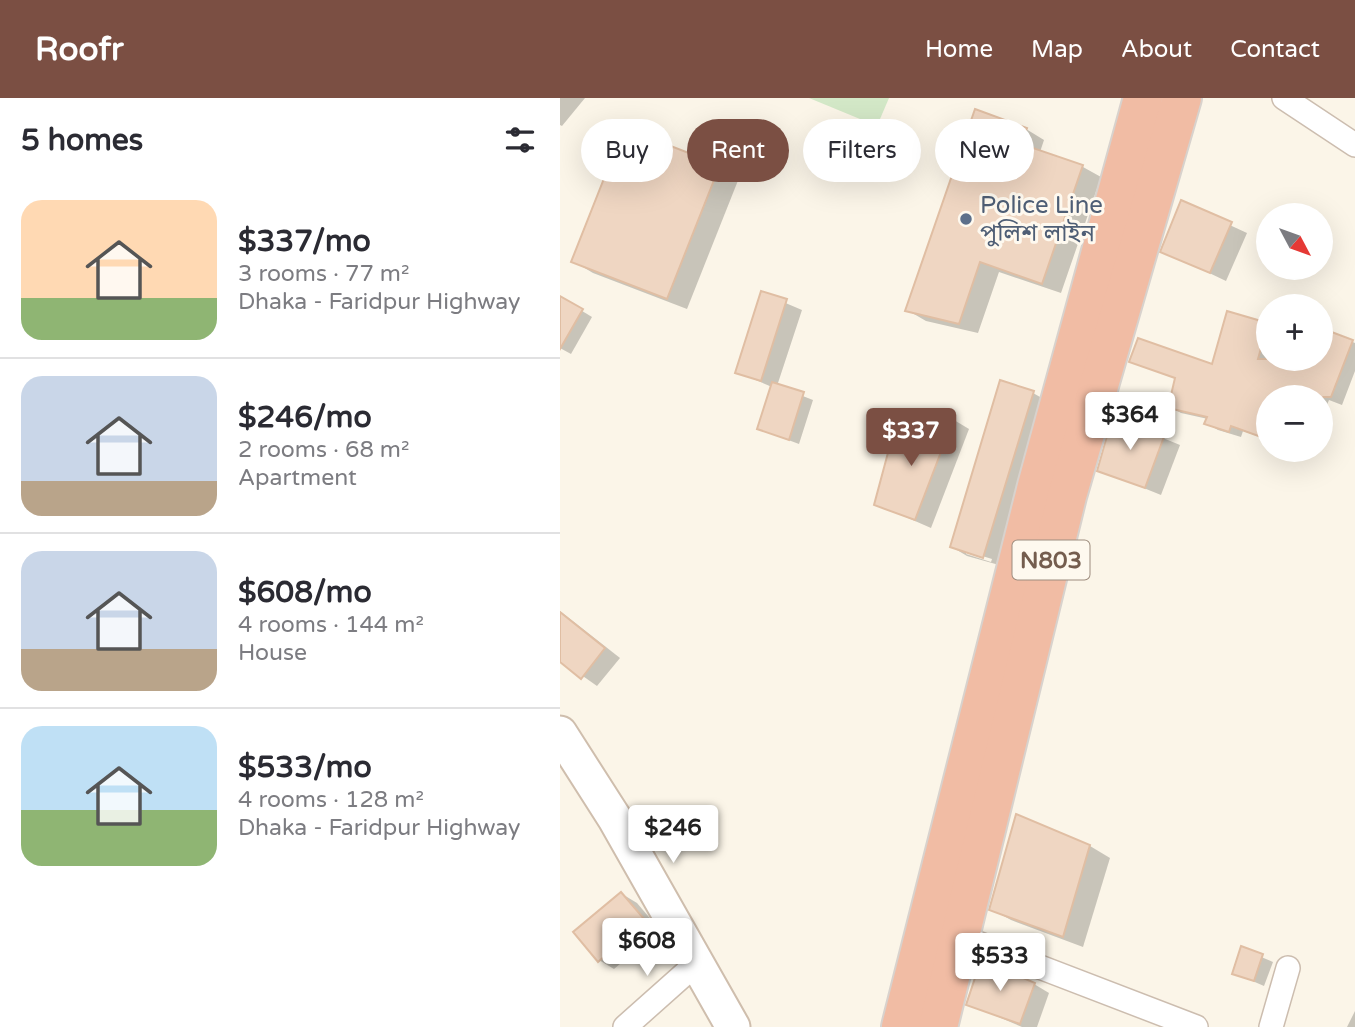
<!DOCTYPE html>
<html lang="en">
<head>
<meta charset="utf-8">
<style>
	body { margin:0; font-family:"Varela Round","Noto Sans Bengali",sans-serif; background:#f2f2f3; color:#2b2b33; height:100vh; display:flex; flex-direction:column; font-size:26px; white-space:nowrap }
	* { box-sizing:border-box; margin:0 }
	p { font-size:23px; color:#7c7c81 }
	.icon { flex:none; width:38px; height:38px; fill:none; stroke:currentColor; stroke-width:2; stroke-linecap:round; stroke-linejoin:round }
	.map { position:relative; flex:1; overflow:hidden }
	.drawer { display:flex; flex-direction:column; background:#fff; width:560px }
	.drawer>* { flex:none }
	.hud { position:absolute; left:21px; top:21px; width:665px; height:63px; display:flex; gap:14px }
	.needle { width:46px; rotate:131deg }
	.tools { position:absolute; left:696px; top:105px; display:grid; gap:14px }
	.tools a { display:grid; place-items:center; width:77px; height:77px; border-radius:50%; background:#fff; box-shadow:0 7px 28px #0002; font-size:35px }
	.price { position:absolute; translate:-50% -60px; padding:0 16px; border-radius:7px; background:#fff; color:#222; font-size:23px; line-height:46px; filter:drop-shadow(0 2px 4px #0008) }
	.price::after { content:''; position:absolute; left:50%; top:42px; width:21px; height:16px; margin-left:-10px; background:inherit; clip-path:polygon(0 0,100% 0,50% 100%) }
	.price.selected { background:#7b4f43; color:#fff }
	ul { padding:0; list-style:none }
	li { display:flex; align-items:center; gap:21px; height:175px; padding:0 21px }
	li+li { border-top:2px solid #e1e1e2 }
	li span { display:grid; place-items:center; flex:none; width:196px; height:140px; border-radius:21px; color:#555 }
	li>.icon { margin-inline-start:auto }
	span .icon { width:84px; height:84px; fill:#fffc; stroke-width:1 }
	li b { font-size:30px }
	h2 { display:flex; justify-content:space-between; align-items:center; height:84px; padding:0 21px; font-size:30px }
	.pill { padding:0 24px; border-radius:32px; background:#fff; box-shadow:0 7px 28px #0002; font-size:24px; line-height:63px }
	.pill.selected { background:#7b4f43; color:#fff }
	header { display:flex; align-items:center; gap:42px; box-sizing:border-box; height:98px; padding:0 35px; background:#7b4f43; color:#fff }
	header strong { font-size:33px }
	nav { display:flex; gap:38px; margin-inline-start:auto; font-size:24px }
	main { display:flex; flex:1; min-height:0 }
	.map>svg:first-child { display:block }
</style>
</head>
<body>
<header>
<strong>Roofr</strong>
<nav><a>Home</a><a>Map</a><a>About</a><a>Contact</a></nav>
</header>
<main>
<section class="drawer">
<h2>5 homes<svg class="icon" aria-label="filters" viewBox="0 0 24 24"><path d="M4 7h16M4 17h16"/><circle cx="9" cy="7" r="2"/><circle cx="15" cy="17" r="2"/></svg></h2>
<ul>
<li><span style="background:linear-gradient(#ffd9b3 70%,#8fb573 0)"><svg class="icon" aria-label="home" viewBox="0 0 24 24"><path d="M3 11l9-7 9 7M6 9v11h12V9"/></svg></span><div><b>$337/mo</b><p>3 rooms · 77 m²</p><p>Dhaka - Faridpur Highway</p></div></li>
<li><span style="background:linear-gradient(#c9d6e8 75%,#b9a48a 0)"><svg class="icon" aria-label="home" viewBox="0 0 24 24"><path d="M3 11l9-7 9 7M6 9v11h12V9"/></svg></span><div><b>$246/mo</b><p>2 rooms · 68 m²</p><p>Apartment</p></div></li>
<li><span style="background:linear-gradient(#c9d6e8 70%,#b9a48a 0)"><svg class="icon" aria-label="home" viewBox="0 0 24 24"><path d="M3 11l9-7 9 7M6 9v11h12V9"/></svg></span><div><b>$608/mo</b><p>4 rooms · 144 m²</p><p>House</p></div></li>
<li><span style="background:linear-gradient(#bfe0f5 60%,#8fb573 0)"><svg class="icon" aria-label="home" viewBox="0 0 24 24"><path d="M3 11l9-7 9 7M6 9v11h12V9"/></svg></span><div><b>$533/mo</b><p>4 rooms · 128 m²</p><p>Dhaka - Faridpur Highway</p></div></li>
</ul>
</section>
<div class="map">
<svg width="795" height="929" viewBox="0 0 795 929">
	<rect width="100%" height="100%" fill="#fbf5e8"/>
	<path fill="#d3e8c7" d="M 249,0 L 329,0 L 317,28 Z"/>
	<g fill="#0003" fill-rule="evenodd">
		<path d="M 0,0 L 25,0 L 2,28 L 0,27 Z"/>
		<path d="M 466,31 L 484,42 L 480,54 L 523,69 L 541,79 L 501,195 L 439,174 L 418,235 L 366,223 L 347,212 Z"/>
		<path d="M 159,69 L 179,80 L 127,211 L 33,175 L 13,163 Z"/>
		<path d="M 622,105 L 687,135 L 666,183 L 603,153 Z"/>
		<path d="M 202,195 L 242,212 L 217,288 L 253,302 L 239,346 L 199,331 L 212,289 L 177,274 Z"/>
		<path d="M 4,202 L 32,219 L 11,256 L 0,250 L 0,209 Z"/>
		<path d="M 668,216 L 709,227 L 709,261 L 761,261 L 761,230 L 795,245 L 795,273 L 782,307 L 769,302 L 761,321 L 761,299 L 709,299 L 709,342 L 683,333 L 681,339 L 658,332 L 646,325 L 648,321 L 621,315 L 610,309 L 616,281 L 571,263 L 653,269 Z"/>
		<path d="M 473,295 L 489,304 L 439,467 L 407,458 L 392,449 ZM 406,453 L 432,461 L 431,464 L 406,456 Z"/>
		<path d="M 554,320 L 620,347 L 601,397 L 539,372 Z"/>
		<path d="M 394,322 L 409,331 L 371,430 L 316,406 L 335,338 Z"/>
		<path d="M 733,352 L 749,352 L 747,357 Z"/>
		<path d="M 0,513 L 60,560 L 37,588 L 0,562 Z"/>
		<path d="M 530,748 L 550,760 L 523,849 L 451,822 L 431,811 Z"/>
		<path d="M 62,796 L 77,805 L 100,832 L 54,871 L 39,862 Z"/>
		<path d="M 682,851 L 713,864 L 704,888 L 674,875 Z"/>
		<path d="M 474,886 L 489,895 L 477,929 L 462,929 L 408,906 Z"/>
		<path d="M 795,913 L 795,929 L 787,929 Z"/>
	</g>
	<g fill="#efd6c2" stroke="#e0bea3" stroke-width="2">
		<path d="M 415,11 L 467,30 L 461,46 L 523,67 L 482,186 L 420,164 L 399,226 L 345,213 Z"/>
		<path d="M 64,30 L 160,67 L 107,201 L 11,164 Z"/>
		<path d="M 621,102 L 672,124 L 650,175 L 600,154 Z"/>
		<path d="M 201,193 L 227,201 L 201,283 L 175,275 Z"/>
		<path d="M 0,198 L 23,211 L 0,251 Z"/>
		<path d="M 667,213 L 708,225 L 698,261 L 761,261 L 761,230 L 793,242 L 771,299 L 709,299 L 709,332 L 704,340 L 671,328 L 669,334 L 644,326 L 647,319 L 608,310 L 615,280 L 569,264 L 578,240 L 652,266 Z"/>
		<path d="M 440,282 L 474,293 L 423,460 L 390,449 Z"/>
		<path d="M 212,284 L 244,294 L 229,342 L 197,331 Z"/>
		<path d="M 553,317 L 605,336 L 585,390 L 537,373 Z"/>
		<path d="M 394,320 L 355,422 L 314,407 L 333,336 Z"/>
		<path d="M 0,514 L 45,550 L 21,581 L 0,564 Z"/>
		<path d="M 456,716 L 530,747 L 503,839 L 429,812 Z"/>
		<path d="M 61,794 L 85,822 L 38,864 L 13,834 Z"/>
		<path d="M 681,848 L 703,856 L 694,883 L 672,876 Z"/>
		<path d="M 421,862 L 475,885 L 460,926 L 406,907 Z"/>
	</g>
	<g fill="none" stroke-linecap="round" stroke-linejoin="round">
		<g stroke="#ccbdaf" stroke-width="26">
			<g id="street">
				<path d="M 724,0 L 795,47"/>
				<path d="M 399,838 L 636,929"/>
				<path d="M 65,929 L 138,864"/>
				<path d="M 711,929 L 728,870"/>
			</g>
		</g>
		<g stroke="#cfbead" stroke-width="37">
			<path id="secondary" d="M 0,635 L 55,721 L 173,929"/>
		</g>
		<g stroke="#d8d2cd" stroke-width="42">
			<g id="highway">
				<path d="M 341,929 L 477,388 L 583,0"/>
				<path d="M 378,929 L 507,398 L 622,0"/>
			</g>
		</g>
		<use href="#street" stroke="#fff" stroke-width="23"/>
		<use href="#secondary" stroke="#fff" stroke-width="33"/>
		<use href="#highway" stroke="#f1bca4" stroke-width="38"/>
	</g>
	<circle fill="#5c6f8a" stroke="#fef9ef" stroke-width="2.5" cx="406" cy="121" r="7"/>
	<g text-anchor="middle" stroke-width="6" stroke-linejoin="round" paint-order="stroke">
		<rect fill="#fef9ef" stroke="#9d8c7e" stroke-width="2" x="452.5" y="442.5" width="77" height="39" rx="5"/>
		<g font-size="23" font-weight="bold" fill="#745d4e">
			<text x="491" y="470">N803</text>
		</g>
		<g font-size="24" fill="#4e5e75" stroke="#fef9ef" text-anchor="start">
			<text x="420" y="115">Police Line<tspan x="420" dy="28">পুলিশ লাইন</tspan></text>
		</g>
	</g>
</svg>
<div class="tools">
<a><svg class="needle" viewBox="-14 -14 28 28"><path d="M0-13l5 13h-10z" fill="#e53935"/><path d="M0 13l5-13h-10z" fill="#7c7c81"/></svg></a>
<a>+</a>
<a>−</a>
</div>
<b class="price" style="left:570px;top:354px">$364</b>
<b class="price selected" style="left:351px;top:370px">$337</b>
<b class="price" style="left:113px;top:767px">$246</b>
<b class="price" style="left:87px;top:880px">$608</b>
<b class="price" style="left:440px;top:895px">$533</b>
<div class="hud">
<a class="pill">Buy</a>
<a class="pill selected">Rent</a>
<a class="pill">Filters</a>
<a class="pill">New</a>
</div>
</div>
</main>
</body>
</html>
